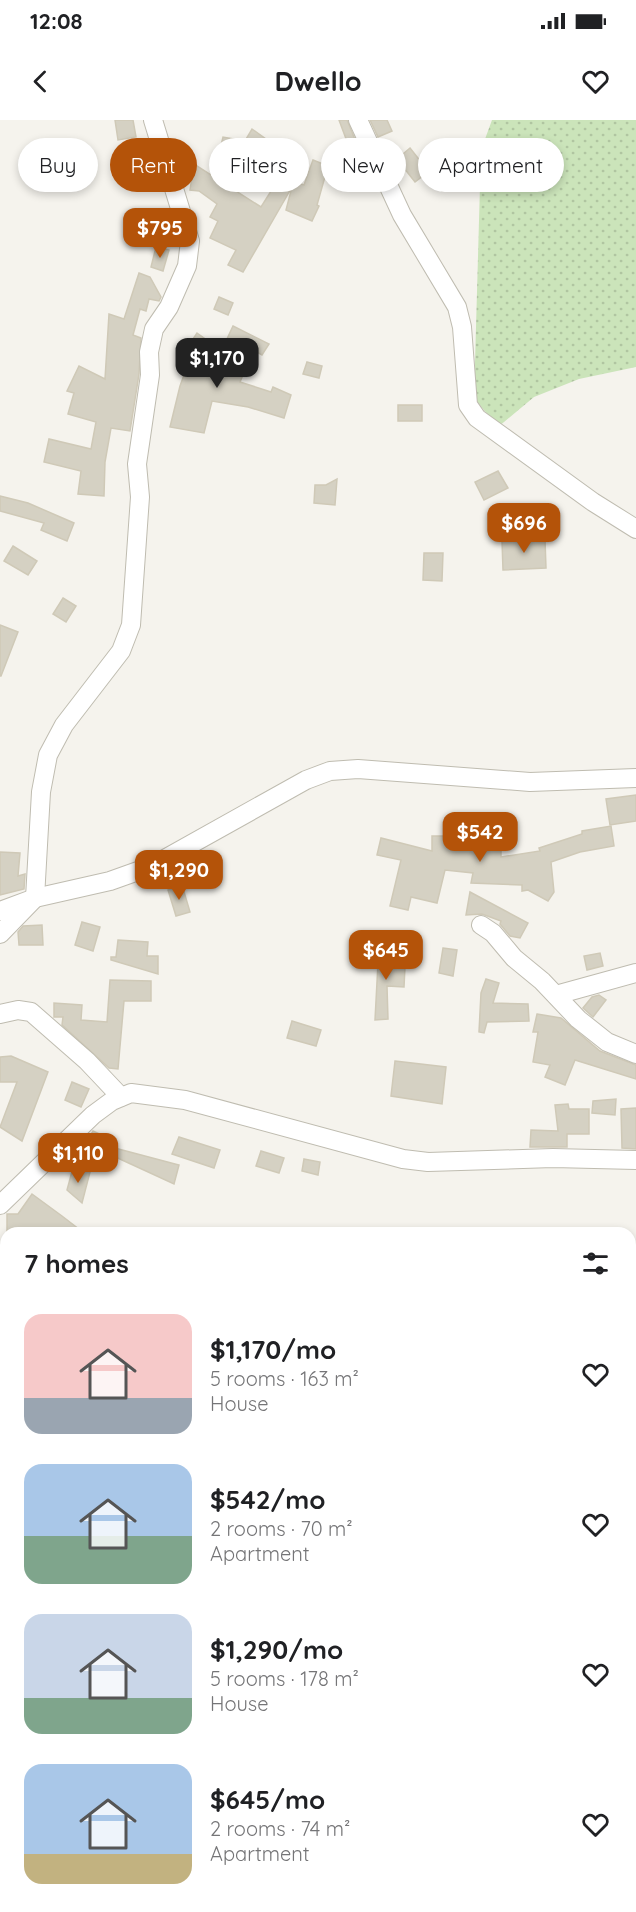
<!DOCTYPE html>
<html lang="en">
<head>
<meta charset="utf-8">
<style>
	body { margin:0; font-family:Quicksand,sans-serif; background:#f2f2f2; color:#202124; height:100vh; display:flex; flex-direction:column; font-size:22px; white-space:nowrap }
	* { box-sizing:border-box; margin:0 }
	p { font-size:20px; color:#757577 }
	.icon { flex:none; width:33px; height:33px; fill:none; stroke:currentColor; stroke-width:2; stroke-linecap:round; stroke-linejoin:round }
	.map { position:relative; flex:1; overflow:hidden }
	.sheet { position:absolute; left:0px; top:1107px; width:636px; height:686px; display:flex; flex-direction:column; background:#fff; border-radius:18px 18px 0 0; box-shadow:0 3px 9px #0003 }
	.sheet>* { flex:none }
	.banner { position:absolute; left:18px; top:18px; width:600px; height:54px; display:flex; gap:12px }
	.price { position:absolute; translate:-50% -51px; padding:0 14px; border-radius:12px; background:#b45309; color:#fff; font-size:20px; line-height:39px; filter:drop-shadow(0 2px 3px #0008) }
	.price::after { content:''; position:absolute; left:50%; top:36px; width:18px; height:14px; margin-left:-9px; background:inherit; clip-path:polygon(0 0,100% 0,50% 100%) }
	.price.current { background:#222; color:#fff }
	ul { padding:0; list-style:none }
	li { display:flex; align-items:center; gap:18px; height:150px; padding:0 24px }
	li span { display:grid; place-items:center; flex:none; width:168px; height:120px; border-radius:18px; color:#555 }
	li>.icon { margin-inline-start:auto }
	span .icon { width:72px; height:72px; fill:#fffc; stroke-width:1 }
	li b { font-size:26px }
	h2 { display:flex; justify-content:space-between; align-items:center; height:72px; padding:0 24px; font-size:26px }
	.chip { padding:0 21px; border-radius:27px; background:#fff; box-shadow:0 3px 9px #0003; font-size:21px; line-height:54px }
	.chip.current { background:#b45309; color:#fff }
	.status { display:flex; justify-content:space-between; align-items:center; height:42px; padding:0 30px; background:#fff; direction:ltr }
	.status svg { height:16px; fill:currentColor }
	header { display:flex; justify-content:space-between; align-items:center; height:78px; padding:0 24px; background:#fff; font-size:27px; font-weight:800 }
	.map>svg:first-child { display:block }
</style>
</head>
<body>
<div class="status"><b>12:08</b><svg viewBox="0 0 49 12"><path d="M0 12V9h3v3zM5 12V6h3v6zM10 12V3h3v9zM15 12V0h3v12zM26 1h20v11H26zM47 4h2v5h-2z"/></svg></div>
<header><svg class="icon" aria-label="back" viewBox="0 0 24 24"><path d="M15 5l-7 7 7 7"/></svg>Dwello<svg class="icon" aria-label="heart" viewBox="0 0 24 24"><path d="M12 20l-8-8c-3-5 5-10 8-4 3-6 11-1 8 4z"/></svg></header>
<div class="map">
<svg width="636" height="1792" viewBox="0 0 636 1792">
	<defs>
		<pattern id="park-dots" width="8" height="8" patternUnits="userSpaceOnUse" patternTransform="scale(1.5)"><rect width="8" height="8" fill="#cbe4ba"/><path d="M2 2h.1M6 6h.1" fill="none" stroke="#b0c5a1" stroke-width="1.8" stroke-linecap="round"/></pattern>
	</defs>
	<rect width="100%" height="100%" fill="#f5f3ed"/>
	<path fill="url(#park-dots)" d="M 492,0 L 636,0 L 636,247 L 579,259 L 534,277 L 498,307 L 474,278 L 481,30 Z"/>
	<g fill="#d5d1c3" stroke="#cfc9b7" stroke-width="1.5">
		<path d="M 115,0 L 133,0 L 136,17 L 118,20 Z"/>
		<path d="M 339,0 L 347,0 L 356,22 L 348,24 Z"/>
		<path d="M 370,0 L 387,0 L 392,11 L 378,17 Z"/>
		<path d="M 252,9 L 270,22 L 257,40 L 275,48 L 270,60 L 218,38 L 223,17 L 245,21 Z"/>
		<path d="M 410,28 L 421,42 L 453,35 L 461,66 L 442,71 L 436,46 L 415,62 L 397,39 Z"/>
		<path d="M 313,40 L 328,46 L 317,85 L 319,86 L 312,101 L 286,90 L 292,67 L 243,152 L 228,145 L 236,130 L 210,118 L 218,101 L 210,97 L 217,84 L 199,71 L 190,70 L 194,44 L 261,87 L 280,57 L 304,65 Z"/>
		<path d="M 154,103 L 174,109 L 169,126 L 149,120 Z"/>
		<path d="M 156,127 L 169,130 L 163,151 L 151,147 Z"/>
		<path d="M 139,153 L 150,157 L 161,177 L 159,181 L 149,179 L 146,191 L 140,189 L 133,215 L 141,218 L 139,254 L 130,311 L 111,308 L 105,342 L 104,376 L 78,374 L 81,351 L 44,342 L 49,319 L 91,329 L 96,302 L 68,294 L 74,273 L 67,271 L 79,246 L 105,259 L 109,194 L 124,199 Z"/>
		<path d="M 219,177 L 233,183 L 228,195 L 214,189 Z"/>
		<path d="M 233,206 L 269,224 L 262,235 L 240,222 L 238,225 L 227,219 Z"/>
		<path d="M 197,213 L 218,228 L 212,241 L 243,255 L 240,262 L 271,272 L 273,267 L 291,275 L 284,298 L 248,287 L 212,281 L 204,313 L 170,307 L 180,266 L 188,244 L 179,240 Z"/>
		<path d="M 307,242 L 322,246 L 319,258 L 303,254 Z"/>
		<rect x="398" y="285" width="24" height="16"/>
		<path d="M 498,351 L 508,368 L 484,380 L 475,362 Z"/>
		<path d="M 337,359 L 335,385 L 314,383 L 315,365 L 326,365 Z"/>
		<path d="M 0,376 L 28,383 L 74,403 L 67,421 L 41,410 L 44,403 L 0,391 Z"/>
		<path d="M 545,419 L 546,448 L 503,450 L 502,421 Z"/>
		<path d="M 13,426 L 37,441 L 28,455 L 4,441 Z"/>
		<path d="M 424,433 L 443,433 L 442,461 L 423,460 Z"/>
		<path d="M 63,478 L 76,486 L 66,502 L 53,494 Z"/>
		<path d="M 0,505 L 18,512 L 1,556 L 0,556 Z"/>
		<path d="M 636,675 L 636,701 L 610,705 L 606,679 Z"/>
		<path d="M 456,698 L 474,700 L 471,718 L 477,719 L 477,723 L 501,724 L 501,737 L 540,731 L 539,728 L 582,714 L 582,711 L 611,706 L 614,726 L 580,732 L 551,742 L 554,772 L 548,781 L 528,770 L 522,771 L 522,765 L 471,763 L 473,753 L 445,750 L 437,783 L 411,777 L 408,790 L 390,786 L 401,740 L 377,735 L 381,718 L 432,731 L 432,716 L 453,716 Z"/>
		<path d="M 0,732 L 20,733 L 18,756 L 25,754 L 24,769 L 0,775 Z"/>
		<path d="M 182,765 L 190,792 L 176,796 L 168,770 Z"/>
		<path d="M 470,772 L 528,803 L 520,818 L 510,816 L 500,804 L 501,801 L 482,794 L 466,795 Z"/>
		<path d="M 82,802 L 100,807 L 93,831 L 75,825 Z"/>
		<path d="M 42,805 L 43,825 L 19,825 L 18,812 L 23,806 Z"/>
		<path d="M 118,820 L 148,822 L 147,836 L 158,836 L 158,854 L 111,840 L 111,837 L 116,837 Z"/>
		<path d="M 379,824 L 392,827 L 388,846 L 405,847 L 404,867 L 387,866 L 388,899 L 375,900 Z"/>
		<path d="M 443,828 L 457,830 L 453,856 L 439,853 Z"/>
		<path d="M 600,833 L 603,846 L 587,850 L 584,836 Z"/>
		<path d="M 486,859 L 499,863 L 493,883 L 528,884 L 529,901 L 487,902 L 484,913 L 479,912 L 481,873 Z"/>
		<path d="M 110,860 L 151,861 L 151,881 L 124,881 L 118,949 L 109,948 L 62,905 L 63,897 L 54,897 L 54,883 L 82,885 L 81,900 L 107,902 Z"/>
		<path d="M 599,875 L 606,880 L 593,897 L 583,888 L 592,877 Z"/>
		<path d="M 537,894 L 561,898 L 600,931 L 636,945 L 636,959 L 575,940 L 565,965 L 545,957 L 550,945 L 533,942 L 538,912 L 533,912 Z"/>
		<path d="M 292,901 L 321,910 L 316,926 L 287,918 Z"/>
		<path d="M 11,936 L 48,952 L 22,1021 L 0,1007 L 17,962 L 0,962 L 0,937 Z"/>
		<path d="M 395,941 L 446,947 L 442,984 L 391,976 Z"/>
		<path d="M 72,962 L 89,969 L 81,987 L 65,980 Z"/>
		<path d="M 616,979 L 615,995 L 592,993 L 593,981 Z"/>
		<path d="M 568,984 L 569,989 L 589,989 L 589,1014 L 567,1014 L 567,1027 L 530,1027 L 531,1010 L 558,1011 L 555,985 Z"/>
		<path d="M 636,988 L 636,1029 L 622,1028 L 621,989 Z"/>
		<path d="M 93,1011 L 106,1017 L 100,1029 L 86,1023 Z"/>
		<path d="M 179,1017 L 220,1030 L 214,1048 L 172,1034 Z"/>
		<path d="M 111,1027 L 179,1045 L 174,1064 L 109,1034 Z"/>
		<path d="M 261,1031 L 284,1038 L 279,1053 L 256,1046 Z"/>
		<path d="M 304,1039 L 320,1042 L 318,1055 L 302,1051 Z"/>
		<path d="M 73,1048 L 90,1052 L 82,1083 L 67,1070 Z"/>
		<path d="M 32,1074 L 62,1096 L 84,1113 L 7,1113 L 7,1094 L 18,1094 Z"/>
	</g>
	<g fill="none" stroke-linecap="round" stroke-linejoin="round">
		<g stroke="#bfbcb0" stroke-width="11">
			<path id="service" d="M 630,1399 L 636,1399"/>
		</g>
		<g stroke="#bfbcb0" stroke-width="20">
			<g id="minor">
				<path d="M 358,0 L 402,95 L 457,187 L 462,207 L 468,285 L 477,298 L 593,382 L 636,409"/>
				<path d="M 0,791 L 35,778 L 110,761 L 152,746 L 306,660 L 330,651 L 358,649 L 530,662 L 636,658"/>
				<path d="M 481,805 L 493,813 L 514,838 L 542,861 L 578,899 L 607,922 L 636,934"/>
				<path d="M 0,814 L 35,778 L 41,672 L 48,635 L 64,605 L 121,531 L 131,505 L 140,377 L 137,344 L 150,255 L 149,232 L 154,209 L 169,187 L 187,146 L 190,121 L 153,0"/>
				<path d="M 556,875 L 636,853"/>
				<path d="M 0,894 L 18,890 L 31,892 L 87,941 L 121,977"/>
				<path d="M 0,1085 L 93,995 L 112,981 L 131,973 L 185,980 L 403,1039 L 428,1042 L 553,1038 L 636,1040"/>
				<path d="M 630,1774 L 636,1777"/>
			</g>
		</g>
		<use href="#service" stroke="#fff" stroke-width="9"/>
		<use href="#minor" stroke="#fff" stroke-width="18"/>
	</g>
</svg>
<b class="price" style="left:160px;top:139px">$795</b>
<b class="price current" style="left:217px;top:269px">$1,170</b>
<b class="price" style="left:524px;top:434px">$696</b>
<b class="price" style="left:480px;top:743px">$542</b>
<b class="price" style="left:179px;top:781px">$1,290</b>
<b class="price" style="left:386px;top:861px">$645</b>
<b class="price" style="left:78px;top:1064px">$1,110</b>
<div class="banner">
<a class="chip">Buy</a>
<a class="chip current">Rent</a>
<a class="chip">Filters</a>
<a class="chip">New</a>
<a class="chip">Apartment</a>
</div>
<section class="sheet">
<h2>7 homes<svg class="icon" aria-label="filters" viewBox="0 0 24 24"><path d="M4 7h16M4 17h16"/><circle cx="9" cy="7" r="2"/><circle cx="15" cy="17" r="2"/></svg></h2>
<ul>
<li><span style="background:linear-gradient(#f6c9c9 70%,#9aa5b1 0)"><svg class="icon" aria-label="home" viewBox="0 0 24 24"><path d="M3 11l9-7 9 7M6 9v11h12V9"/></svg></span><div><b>$1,170/mo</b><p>5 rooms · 163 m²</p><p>House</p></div><svg class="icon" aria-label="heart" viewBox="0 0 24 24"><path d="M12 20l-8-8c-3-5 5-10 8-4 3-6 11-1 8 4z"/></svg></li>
<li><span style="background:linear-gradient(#a9c7e8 60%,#7fa58c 0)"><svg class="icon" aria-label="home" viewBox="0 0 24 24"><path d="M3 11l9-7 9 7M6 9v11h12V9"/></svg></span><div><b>$542/mo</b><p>2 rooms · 70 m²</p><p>Apartment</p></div><svg class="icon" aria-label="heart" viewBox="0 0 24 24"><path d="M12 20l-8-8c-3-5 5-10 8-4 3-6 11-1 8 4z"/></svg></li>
<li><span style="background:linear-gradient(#c9d6e8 70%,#7fa58c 0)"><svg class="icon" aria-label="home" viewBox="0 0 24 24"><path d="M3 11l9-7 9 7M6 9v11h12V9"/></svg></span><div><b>$1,290/mo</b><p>5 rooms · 178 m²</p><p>House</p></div><svg class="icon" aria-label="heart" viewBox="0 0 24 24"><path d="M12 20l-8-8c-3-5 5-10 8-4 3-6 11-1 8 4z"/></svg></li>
<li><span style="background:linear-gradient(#a9c7e8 75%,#c2b280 0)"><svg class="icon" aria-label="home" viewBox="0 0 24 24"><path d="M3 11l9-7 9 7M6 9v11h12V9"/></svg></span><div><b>$645/mo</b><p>2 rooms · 74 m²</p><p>Apartment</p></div><svg class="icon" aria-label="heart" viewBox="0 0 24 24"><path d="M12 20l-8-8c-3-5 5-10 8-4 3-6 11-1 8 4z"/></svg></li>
</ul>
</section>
</div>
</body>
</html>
